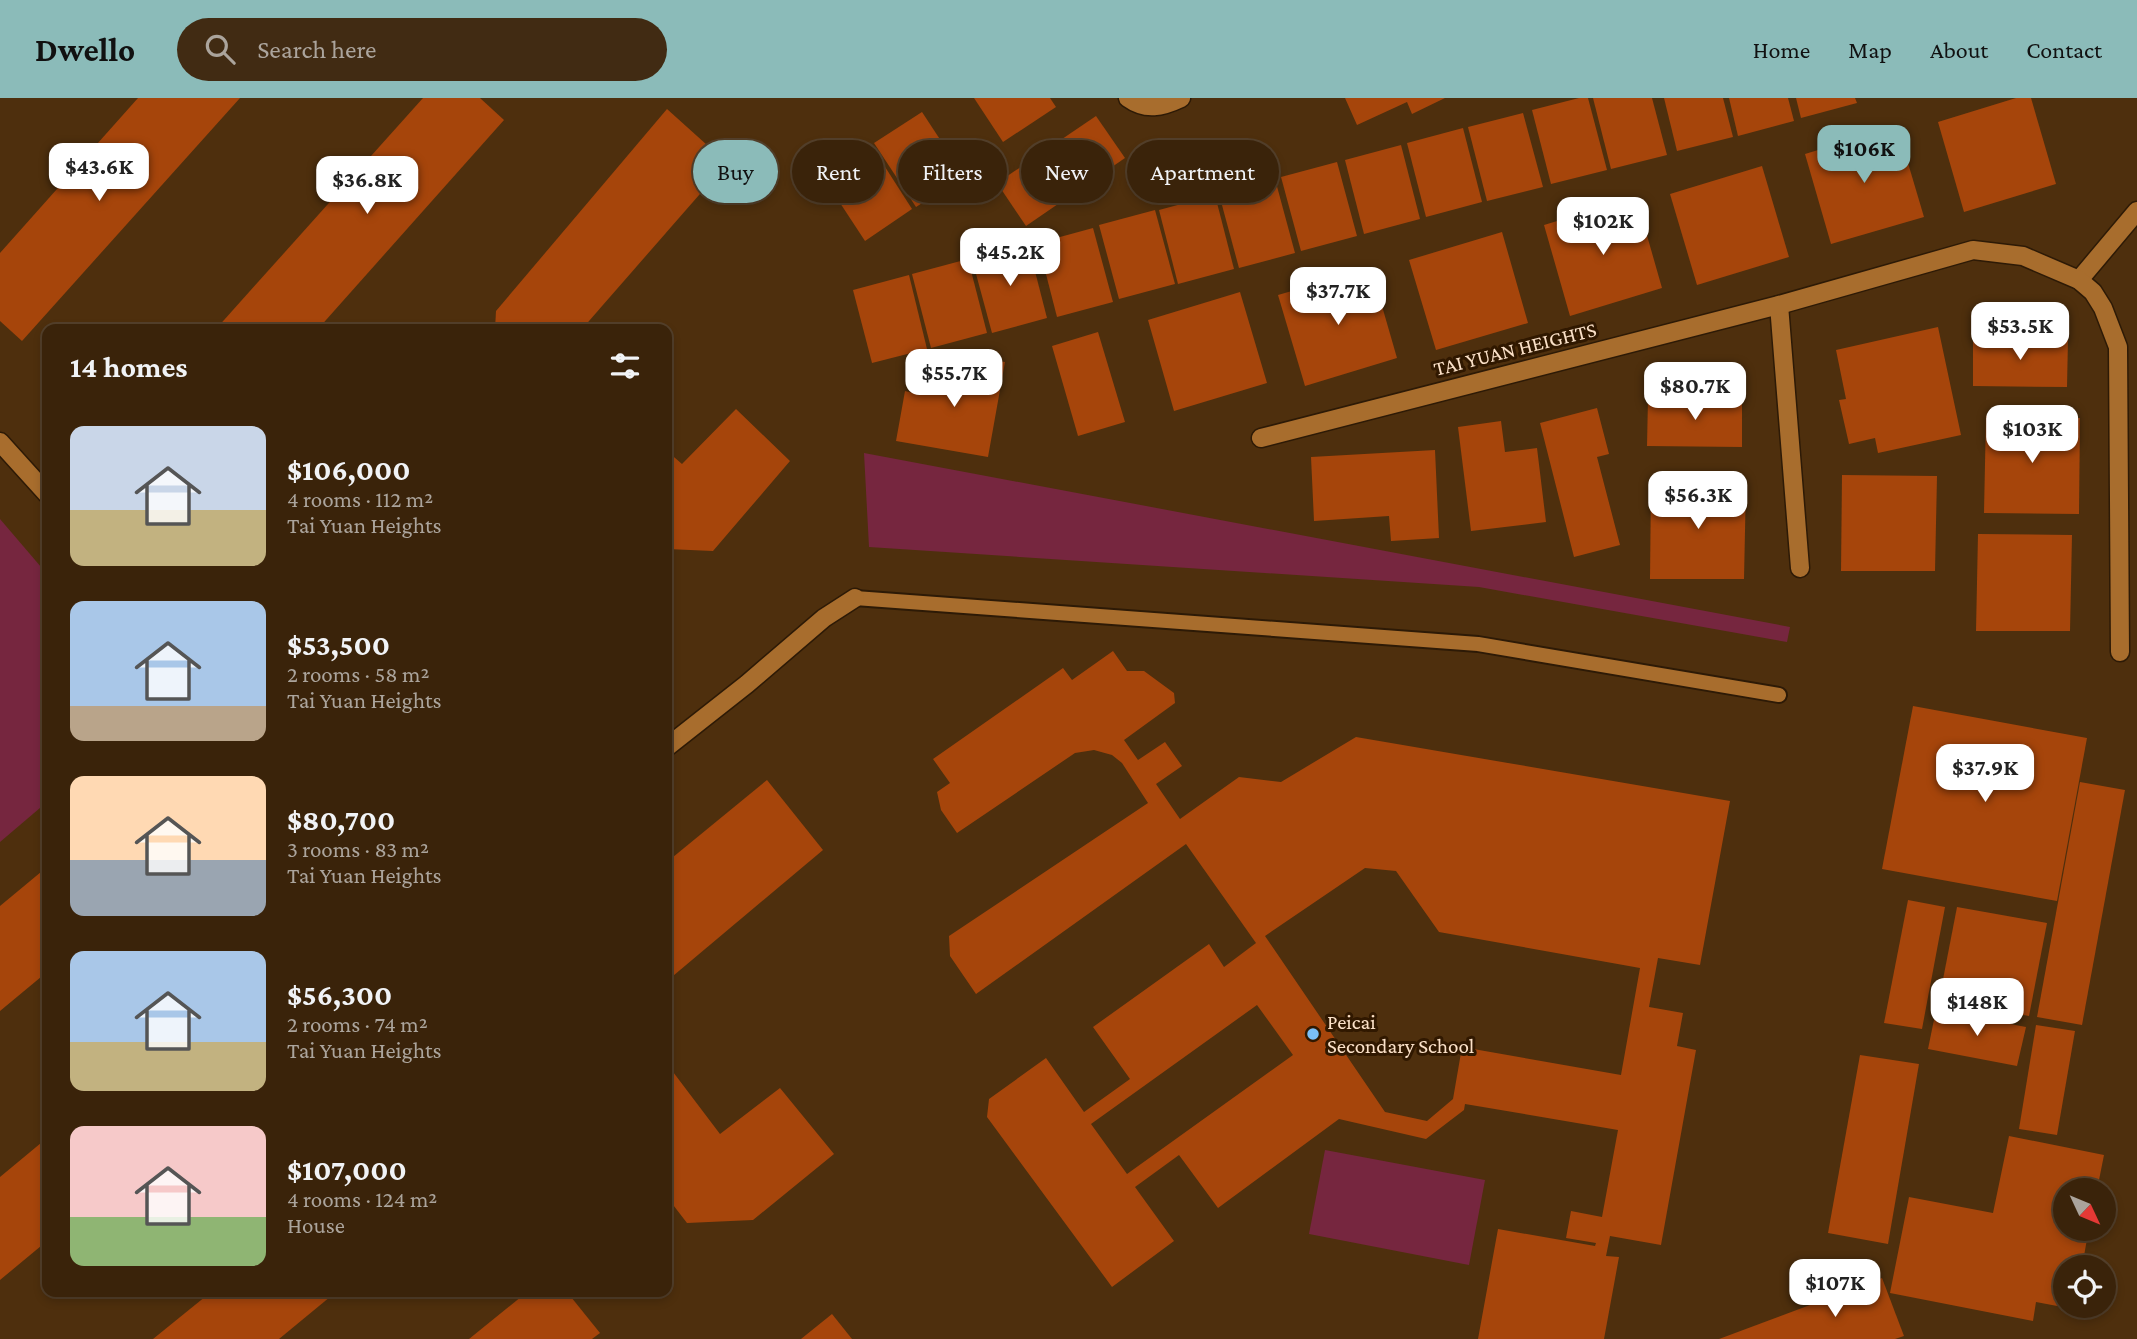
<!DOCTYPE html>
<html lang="en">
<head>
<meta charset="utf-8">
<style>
	body { margin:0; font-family:"Crimson Pro",serif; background:#412b13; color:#f1f3f6; height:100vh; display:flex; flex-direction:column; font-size:26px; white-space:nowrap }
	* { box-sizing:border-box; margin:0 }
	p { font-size:23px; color:#aba49c }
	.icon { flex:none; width:38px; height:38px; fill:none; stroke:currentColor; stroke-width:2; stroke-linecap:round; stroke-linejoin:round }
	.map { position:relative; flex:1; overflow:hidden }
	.panel { position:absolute; left:42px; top:226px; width:630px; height:973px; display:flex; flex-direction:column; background:#3a230a; border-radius:14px; box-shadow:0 4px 10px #0003,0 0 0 2px #54402b }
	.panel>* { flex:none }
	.banner { position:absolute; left:693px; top:42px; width:665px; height:63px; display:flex; gap:14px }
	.needle { width:46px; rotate:134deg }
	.buttons { position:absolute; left:2053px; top:1080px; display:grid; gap:14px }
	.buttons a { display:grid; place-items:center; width:63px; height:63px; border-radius:50%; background:#3a230a; box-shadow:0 4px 10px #0003,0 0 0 2px #54402b; font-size:35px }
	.price { position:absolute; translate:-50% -60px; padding:0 16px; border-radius:14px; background:#fff; color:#222; font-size:23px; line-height:46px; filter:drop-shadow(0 2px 4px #0008) }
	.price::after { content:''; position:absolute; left:50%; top:42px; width:21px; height:16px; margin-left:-10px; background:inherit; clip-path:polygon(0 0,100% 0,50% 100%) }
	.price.active { background:#8bbbb9; color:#111 }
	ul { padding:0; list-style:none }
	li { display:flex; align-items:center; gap:21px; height:175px; padding:0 28px }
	li span { display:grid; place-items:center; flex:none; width:196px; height:140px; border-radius:14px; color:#555 }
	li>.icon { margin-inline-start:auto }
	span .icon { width:84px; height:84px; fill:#fffc; stroke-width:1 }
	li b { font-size:30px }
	h2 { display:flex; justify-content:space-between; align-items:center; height:84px; padding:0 28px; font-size:30px }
	.pill { padding:0 24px; border-radius:32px; background:#3a230a; box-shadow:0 4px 10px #0003,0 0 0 2px #54402b; font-size:24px; line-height:63px }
	.pill.active { background:#8bbbb9; color:#111 }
	header { display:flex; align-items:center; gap:42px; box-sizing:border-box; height:98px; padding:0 35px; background:#8bbbb9; color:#111 }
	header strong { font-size:33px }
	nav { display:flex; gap:38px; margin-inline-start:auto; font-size:24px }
	.search { width:490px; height:63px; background:#412b13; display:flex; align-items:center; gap:18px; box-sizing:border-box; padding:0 24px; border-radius:38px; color:#aba49c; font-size:26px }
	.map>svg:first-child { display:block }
</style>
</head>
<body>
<header>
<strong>Dwello</strong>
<div class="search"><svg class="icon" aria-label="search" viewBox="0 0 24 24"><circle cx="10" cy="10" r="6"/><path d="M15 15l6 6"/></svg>Search here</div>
<nav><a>Home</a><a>Map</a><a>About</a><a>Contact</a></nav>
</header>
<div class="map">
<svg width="2137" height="1241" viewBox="0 0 2137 1241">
	<rect width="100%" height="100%" fill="#4e2f0d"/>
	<g fill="#76263f">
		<path d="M 864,355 L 1790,529 L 1787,544 L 1479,489 L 869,449 Z"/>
		<path d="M 0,421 L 47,476 L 47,704 L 0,744 Z"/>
		<path d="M 1325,1052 L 1485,1082 L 1469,1167 L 1309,1136 Z"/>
	</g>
	<g fill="#a6450b" fill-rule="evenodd">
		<path d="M 138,0 L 240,0 L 22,243 L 0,223 L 0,155 Z"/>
		<path d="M 423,0 L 480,0 L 504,22 L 318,231 L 216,231 Z"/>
		<path d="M 974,0 L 1050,0 L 1056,9 L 1003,44 Z"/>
		<path d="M 1345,0 L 1445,0 L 1412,16 L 1407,4 L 1357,27 Z"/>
		<path d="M 1579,0 L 1588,0 L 1607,72 L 1551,86 L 1532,12 Z"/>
		<path d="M 1593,0 L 1652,0 L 1667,57 L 1611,71 Z"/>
		<path d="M 1664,0 L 1723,0 L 1733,39 L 1677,53 Z"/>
		<path d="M 1729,0 L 1788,0 L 1794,23 L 1738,38 Z"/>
		<path d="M 1796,0 L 1855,0 L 1857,5 L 1801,20 Z"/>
		<path d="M 2016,0 L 2031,0 L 2056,86 L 1964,114 L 1938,24 Z"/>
		<path d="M 667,11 L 727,65 L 582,231 L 495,231 L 496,213 Z"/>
		<path d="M 922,14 L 964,78 L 916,109 L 874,45 Z"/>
		<path d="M 1523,15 L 1543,89 L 1487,103 L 1468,29 Z"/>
		<path d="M 1096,18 L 1125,60 L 1026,128 L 997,85 Z"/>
		<path d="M 1897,28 L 1924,119 L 1831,146 L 1805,56 Z"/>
		<path d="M 1463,30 L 1482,104 L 1426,119 L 1407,45 Z"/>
		<path d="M 871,47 L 912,111 L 865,143 L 823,79 Z"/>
		<path d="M 1401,47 L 1420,121 L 1364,136 L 1345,62 Z"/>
		<path d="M 1337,64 L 1357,138 L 1301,153 L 1281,79 Z"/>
		<path d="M 1762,68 L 1789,159 L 1697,187 L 1670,96 Z"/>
		<path d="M 1275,81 L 1295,155 L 1239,170 L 1219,96 Z"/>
		<path d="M 1215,97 L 1234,171 L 1178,186 L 1159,112 Z"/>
		<path d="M 1636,99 L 1662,190 L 1570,218 L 1544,127 Z"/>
		<path d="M 1155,112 L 1175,186 L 1119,201 L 1099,127 Z"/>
		<path d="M 1093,130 L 1113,204 L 1057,219 L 1038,145 Z"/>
		<path d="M 1502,134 L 1528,225 L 1436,252 L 1409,162 Z"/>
		<path d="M 1028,146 L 1047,220 L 992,235 L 972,161 Z"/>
		<path d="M 968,161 L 987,235 L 931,250 L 912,176 Z"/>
		<path d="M 1371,170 L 1397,260 L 1305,288 L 1278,197 Z"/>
		<path d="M 909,177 L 927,251 L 872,265 L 853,192 Z"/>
		<path d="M 1240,194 L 1267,285 L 1174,313 L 1148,222 Z"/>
		<path d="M 1938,229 L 1961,337 L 1878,355 L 1875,340 L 1849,346 L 1839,302 L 1846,301 L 1836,252 Z"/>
		<path d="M 1098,234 L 1125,324 L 1078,338 L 1052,248 Z"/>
		<path d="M 1973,240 L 2068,241 L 2067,289 L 1973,288 Z"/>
		<path d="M 973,259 L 1005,264 L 988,359 L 896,343 L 905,293 L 922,297 L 927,268 L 970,276 Z"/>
		<path d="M 1648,300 L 1742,300 L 1742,349 L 1647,348 Z"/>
		<path d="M 1597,310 L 1609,356 L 1597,359 L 1620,447 L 1574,459 L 1540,325 Z"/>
		<path d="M 736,311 L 790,363 L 713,453 L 667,451 L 667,353 L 682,366 Z"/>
		<path d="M 1986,318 L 2080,320 L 2079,416 L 1984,415 Z"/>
		<path d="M 1501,323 L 1505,354 L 1537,350 L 1546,424 L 1471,433 L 1458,329 Z"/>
		<path d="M 1435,352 L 1439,440 L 1391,443 L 1389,418 L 1314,423 L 1311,359 Z"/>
		<path d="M 1842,377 L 1937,378 L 1935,473 L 1841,473 Z"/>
		<path d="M 1651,385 L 1746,385 L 1744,481 L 1650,481 Z"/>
		<path d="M 1978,436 L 2072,437 L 2070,533 L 1976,533 Z"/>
		<path d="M 1113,553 L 1127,573 L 1144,573 L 1174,595 L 1175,605 L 1124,642 L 1138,662 L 1165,644 L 1182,668 L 1156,686 L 1180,721 L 1239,679 L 1281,684 L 1356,639 L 1730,703 L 1700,867 L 1658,860 L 1649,909 L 1683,915 L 1677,948 L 1696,952 L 1661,1147 L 1610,1138 L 1606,1158 L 1619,1159 L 1604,1241 L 1478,1241 L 1498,1131 L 1595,1148 L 1596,1145 L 1566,1140 L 1571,1113 L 1602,1119 L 1618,1032 L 1465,1006 L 1464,1012 L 1426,1041 L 1339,1021 L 1218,1110 L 1179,1057 L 1135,1089 L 1174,1143 L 1112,1189 L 987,1019 L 989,1001 L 1046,960 L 1084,1014 L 1130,981 L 1093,929 L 1209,846 L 1224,869 L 1256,845 L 1186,746 L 976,896 L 950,858 L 949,838 L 1148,705 L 1122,665 L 1112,657 L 1094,652 L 1075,655 L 957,735 L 941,712 L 937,694 L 950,685 L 933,661 L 1063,570 L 1072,582 ZM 1365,770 L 1396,773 L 1439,834 L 1640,870 L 1621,977 L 1462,949 L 1453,1001 L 1427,1023 L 1385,1014 L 1265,838 ZM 1257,907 L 1293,957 L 1127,1076 L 1091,1026 Z"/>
		<path d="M 1913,608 L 2087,640 L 2057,803 L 1882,771 Z"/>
		<path d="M 767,682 L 823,752 L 667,883 L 667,764 Z"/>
		<path d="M 2080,684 L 2125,692 L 2082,927 L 2037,919 Z"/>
		<path d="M 47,769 L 47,874 L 0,913 L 0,808 Z"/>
		<path d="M 1908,802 L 1945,809 L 1922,931 L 1884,925 Z"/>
		<path d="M 1957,809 L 2047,825 L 2029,918 L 1939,902 Z"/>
		<path d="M 1936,912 L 2026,929 L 2017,968 L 1928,951 Z"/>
		<path d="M 2036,927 L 2075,933 L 2057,1037 L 2019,1031 Z"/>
		<path d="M 1860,957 L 1919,966 L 1888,1146 L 1828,1135 Z"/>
		<path d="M 667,966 L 720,1036 L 780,990 L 834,1056 L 753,1122 L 687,1125 L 667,1099 Z"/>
		<path d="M 2009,1038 L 2104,1057 L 2097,1092 L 2065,1092 L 2065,1130 L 2089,1130 L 2082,1169 L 2065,1169 L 2065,1208 L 2074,1208 L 2073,1211 L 2036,1204 L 2033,1223 L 1890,1195 L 1909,1099 L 1993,1115 Z"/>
		<path d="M 47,1040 L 47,1143 L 0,1182 L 0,1079 Z"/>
		<path d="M 1882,1180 L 1904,1238 L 1895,1241 L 1719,1241 Z"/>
		<path d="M 211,1194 L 336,1194 L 279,1241 L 153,1241 Z"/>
		<path d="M 527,1194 L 567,1194 L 600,1235 L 592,1241 L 469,1241 Z"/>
		<path d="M 832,1216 L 852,1241 L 801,1241 Z"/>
	</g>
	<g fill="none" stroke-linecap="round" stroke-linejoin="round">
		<g stroke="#2d1a06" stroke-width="18">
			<path id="service" d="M 855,500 L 1478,546 L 1779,597"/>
		</g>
		<g stroke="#2d1a06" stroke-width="21">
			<g id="minor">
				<path d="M 1128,0 C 1146,13 1162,9 1181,0"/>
				<path d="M 2079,182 L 2137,113"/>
				<path d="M 1779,207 L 1800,470"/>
				<path d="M 1261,340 L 1779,207 L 1973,152 L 2023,158 L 2079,182 L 2093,194 L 2103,210 L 2118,249 L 2120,554"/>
				<path d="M 0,344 L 47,396"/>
				<path d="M 667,649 L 747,586 L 824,520 L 855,500"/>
			</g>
		</g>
		<use href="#service" stroke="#a86d2d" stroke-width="14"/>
		<use href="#minor" stroke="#a86d2d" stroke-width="18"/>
	</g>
	<circle fill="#7abff8" stroke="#301800" stroke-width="2.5" cx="1313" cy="936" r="7"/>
	<g text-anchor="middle" stroke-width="6" stroke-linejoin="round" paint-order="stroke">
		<g font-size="21" fill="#fbe1c8" stroke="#301800">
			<text transform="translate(1515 251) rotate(-14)" y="7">TAI YUAN HEIGHTS</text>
		</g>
		<g font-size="21" fill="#fbe1c8" stroke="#301800" text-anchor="start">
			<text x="1327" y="931">Peicai<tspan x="1327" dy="24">Secondary School</tspan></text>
		</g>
	</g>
</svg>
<div class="buttons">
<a><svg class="needle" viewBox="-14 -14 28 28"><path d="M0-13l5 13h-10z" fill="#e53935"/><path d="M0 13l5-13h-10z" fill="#aba49c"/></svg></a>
<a><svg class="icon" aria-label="locate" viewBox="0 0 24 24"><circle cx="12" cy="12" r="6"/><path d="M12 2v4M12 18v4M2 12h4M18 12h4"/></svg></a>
</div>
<b class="price active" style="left:1864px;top:87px">$106K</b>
<b class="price" style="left:99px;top:105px">$43.6K</b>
<b class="price" style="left:367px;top:118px">$36.8K</b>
<b class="price" style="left:1603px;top:159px">$102K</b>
<b class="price" style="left:1010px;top:190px">$45.2K</b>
<b class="price" style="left:1338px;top:229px">$37.7K</b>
<b class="price" style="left:2020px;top:264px">$53.5K</b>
<b class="price" style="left:954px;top:311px">$55.7K</b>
<b class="price" style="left:1695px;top:324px">$80.7K</b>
<b class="price" style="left:2032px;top:367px">$103K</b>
<b class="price" style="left:1698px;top:433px">$56.3K</b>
<b class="price" style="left:1985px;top:706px">$37.9K</b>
<b class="price" style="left:1977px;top:940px">$148K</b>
<b class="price" style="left:1835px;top:1221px">$107K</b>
<div class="banner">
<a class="pill active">Buy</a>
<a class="pill">Rent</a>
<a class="pill">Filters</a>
<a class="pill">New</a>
<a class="pill">Apartment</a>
</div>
<section class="panel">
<h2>14 homes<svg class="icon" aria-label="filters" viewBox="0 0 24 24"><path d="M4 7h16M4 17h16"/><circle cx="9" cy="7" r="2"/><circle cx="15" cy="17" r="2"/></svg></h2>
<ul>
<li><span style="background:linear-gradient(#c9d6e8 60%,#c2b280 0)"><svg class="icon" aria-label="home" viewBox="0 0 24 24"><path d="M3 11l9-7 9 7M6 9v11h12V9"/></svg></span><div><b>$106,000</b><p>4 rooms · 112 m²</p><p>Tai Yuan Heights</p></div></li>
<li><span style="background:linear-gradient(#a9c7e8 75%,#b9a48a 0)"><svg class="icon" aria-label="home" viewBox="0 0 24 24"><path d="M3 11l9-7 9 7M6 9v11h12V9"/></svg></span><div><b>$53,500</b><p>2 rooms · 58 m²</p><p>Tai Yuan Heights</p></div></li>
<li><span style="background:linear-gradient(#ffd9b3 60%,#9aa5b1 0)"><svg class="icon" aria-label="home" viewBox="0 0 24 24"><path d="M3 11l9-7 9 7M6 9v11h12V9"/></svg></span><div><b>$80,700</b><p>3 rooms · 83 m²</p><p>Tai Yuan Heights</p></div></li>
<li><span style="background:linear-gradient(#a9c7e8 65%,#c2b280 0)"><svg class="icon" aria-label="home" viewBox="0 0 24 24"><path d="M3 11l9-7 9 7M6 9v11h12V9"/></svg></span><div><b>$56,300</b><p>2 rooms · 74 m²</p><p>Tai Yuan Heights</p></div></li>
<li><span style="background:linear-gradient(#f6c9c9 65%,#8fb573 0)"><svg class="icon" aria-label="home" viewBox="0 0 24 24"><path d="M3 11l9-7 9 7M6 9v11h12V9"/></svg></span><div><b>$107,000</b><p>4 rooms · 124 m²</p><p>House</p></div></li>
</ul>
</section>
</div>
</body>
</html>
